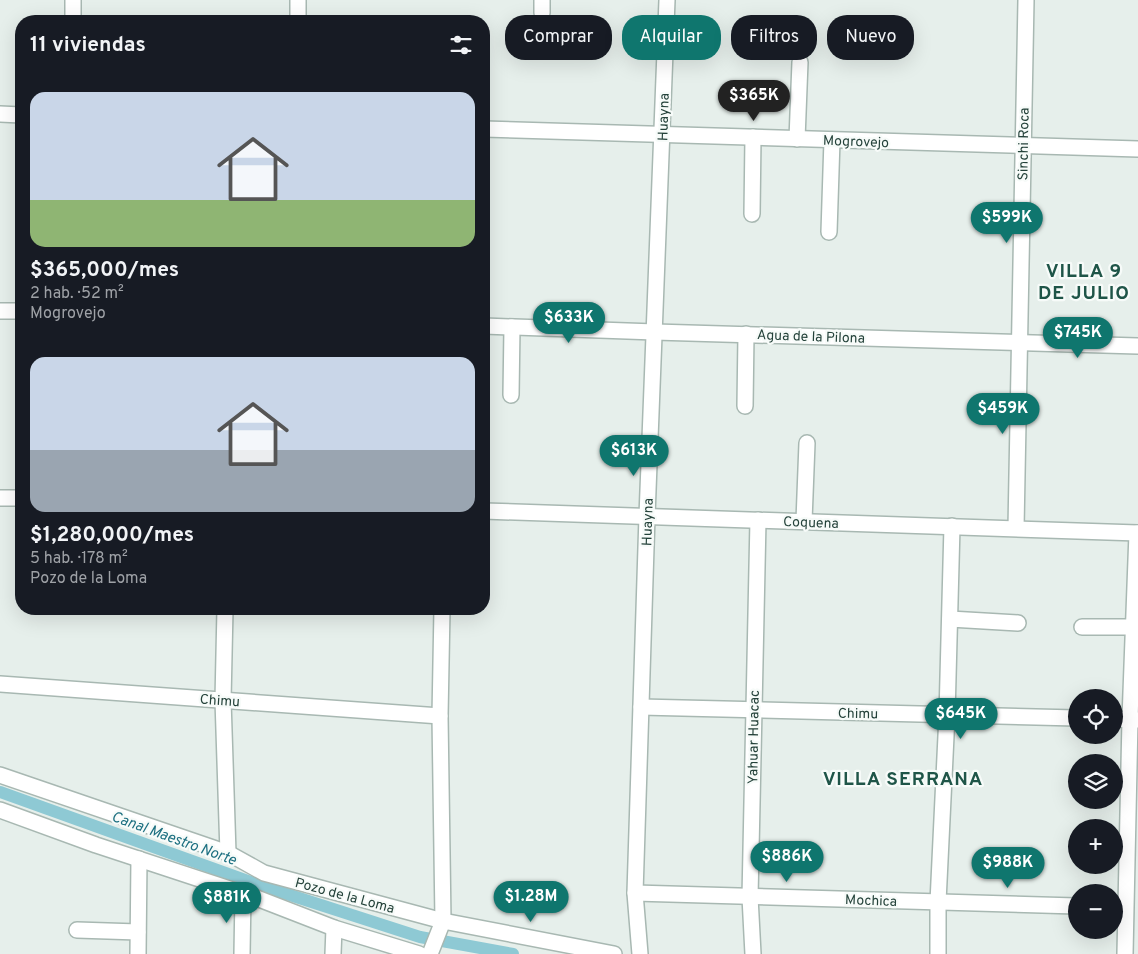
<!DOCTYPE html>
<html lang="es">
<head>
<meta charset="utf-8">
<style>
	body { margin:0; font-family:Overpass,sans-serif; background:#20242c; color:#f1f3f6; height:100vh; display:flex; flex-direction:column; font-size:19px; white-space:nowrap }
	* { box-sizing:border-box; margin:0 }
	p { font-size:16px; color:#9ea1a6 }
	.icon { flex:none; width:28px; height:28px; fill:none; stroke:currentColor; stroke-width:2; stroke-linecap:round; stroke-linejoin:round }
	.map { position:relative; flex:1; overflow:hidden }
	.side { position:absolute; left:15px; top:15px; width:475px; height:600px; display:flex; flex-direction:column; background:#171b24; border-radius:20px; box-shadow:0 5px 20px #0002 }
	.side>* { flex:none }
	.guide { position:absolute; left:505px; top:15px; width:475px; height:45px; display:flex; gap:10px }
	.buttons { position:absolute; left:1068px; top:689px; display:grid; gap:10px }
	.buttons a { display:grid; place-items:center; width:55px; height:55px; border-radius:50%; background:#171b24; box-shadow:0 5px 20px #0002; font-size:25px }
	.price { position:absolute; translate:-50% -42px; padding:0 11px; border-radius:18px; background:#0f766e; color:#fff; font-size:16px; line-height:32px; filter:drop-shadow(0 1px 2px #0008) }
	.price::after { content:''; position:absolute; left:50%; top:30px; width:15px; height:11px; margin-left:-8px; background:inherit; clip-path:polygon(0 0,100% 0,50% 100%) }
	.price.selected { background:#222; color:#fff }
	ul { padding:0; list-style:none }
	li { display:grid; align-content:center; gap:10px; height:265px; padding:0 15px }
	li span { display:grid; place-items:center; height:155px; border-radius:15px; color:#555 }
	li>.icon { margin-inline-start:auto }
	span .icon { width:90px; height:90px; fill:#fffc; stroke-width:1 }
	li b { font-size:21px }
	h2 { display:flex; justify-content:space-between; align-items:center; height:60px; padding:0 15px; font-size:21px }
	.chip { padding:0 18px; border-radius:20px; background:#171b24; box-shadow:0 5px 20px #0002; font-size:18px; line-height:45px }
	.chip.selected { background:#0f766e; color:#fff }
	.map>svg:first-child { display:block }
</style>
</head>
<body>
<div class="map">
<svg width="1138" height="954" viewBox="0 0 1138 954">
	<rect width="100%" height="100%" fill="#e6efeb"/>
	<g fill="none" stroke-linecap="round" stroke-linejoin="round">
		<path stroke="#8ec9d4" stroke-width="12" d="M 0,792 L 262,886 L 420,937 L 513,954"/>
		<g stroke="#a8b8b2" stroke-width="18">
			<g id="minor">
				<path d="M 542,13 L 542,0"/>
				<path d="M 73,21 L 73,0"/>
				<path d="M 298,21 L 298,0"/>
				<path d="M 0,114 L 21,115"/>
				<path d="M 484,129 L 1138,149"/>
				<path d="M 797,139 L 800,62"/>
				<path d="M 752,214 L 753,137"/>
				<path d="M 829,232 L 832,140"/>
				<path d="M 0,311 L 21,311"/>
				<path d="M 484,326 L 655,332 L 1138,346"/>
				<path d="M 511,395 L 512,327"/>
				<path d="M 745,406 L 746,334"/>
				<path d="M 0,498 L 21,498"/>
				<path d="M 484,511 L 1138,533"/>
				<path d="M 804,521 L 807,443"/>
				<path d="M 1016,528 L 1026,0"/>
				<path d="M 225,609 L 223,700 L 228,853"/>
				<path d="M 950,619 L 1018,623"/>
				<path d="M 1082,627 L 1134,627"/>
				<path d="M 0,684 L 440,716"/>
				<path d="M 641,707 L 1076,718"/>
				<path d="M 1114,719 L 1138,720"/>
				<path d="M 0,775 L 228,853 L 264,873 L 443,921 L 614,954"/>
				<path d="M 0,810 L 96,845 L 254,897 L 334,928 L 419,954"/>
				<path d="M 635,893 L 1076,906"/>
				<path d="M 77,930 L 138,932"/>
				<path d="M 138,954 L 139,859"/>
				<path d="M 242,954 L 243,894"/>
				<path d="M 333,954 L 334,928"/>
				<path d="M 430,954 L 443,921 L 440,716 L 442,609"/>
				<path d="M 640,954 L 635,893 L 647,516 L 667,0"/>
				<path d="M 753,954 L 750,897 L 758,520"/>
				<path d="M 938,954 L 938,902 L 947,715 L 952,526"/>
				<path d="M 1125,954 L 1130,719 L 1137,533"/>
			</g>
		</g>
		<use href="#minor" stroke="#fff" stroke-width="15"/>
	</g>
	<g text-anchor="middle" stroke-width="4.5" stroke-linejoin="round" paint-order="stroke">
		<g font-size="14" fill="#24423a" stroke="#f7fbf9">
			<text transform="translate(663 117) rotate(-88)" y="5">Huayna</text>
			<text transform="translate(856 141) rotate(2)" y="5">Mogrovejo</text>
			<text transform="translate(1023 144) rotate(-89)" y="5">Sinchi Roca</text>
			<text transform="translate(811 336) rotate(2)" y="5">Agua de la Pilona</text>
			<text transform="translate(647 522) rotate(-88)" y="5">Huayna</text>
			<text transform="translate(811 522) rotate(2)" y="5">Coquena</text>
			<text transform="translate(220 700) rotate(4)" y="5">Chimu</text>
			<text transform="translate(858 713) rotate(1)" y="5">Chimu</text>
			<text transform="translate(753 737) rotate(-89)" y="5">Yahuar Huacac</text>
			<text transform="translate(345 895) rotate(15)" y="5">Pozo de la Loma</text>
			<text transform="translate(871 900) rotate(2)" y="5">Mochica</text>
		</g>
		<g font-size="15" font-style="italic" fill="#1c6f80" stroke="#f7fbf9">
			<text transform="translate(174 838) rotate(20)" y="5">Canal Maestro Norte</text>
		</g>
		<g font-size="19" font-weight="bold" letter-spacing="1" fill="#1f5548" stroke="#f7fbf9">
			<text x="1084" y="277">VILLA 9<tspan x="1084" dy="22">DE JULIO</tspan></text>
			<text x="903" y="785">VILLA SERRANA</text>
		</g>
	</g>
</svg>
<div class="buttons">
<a><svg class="icon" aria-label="locate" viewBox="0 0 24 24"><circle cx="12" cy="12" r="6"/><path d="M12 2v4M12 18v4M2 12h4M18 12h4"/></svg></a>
<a><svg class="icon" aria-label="layers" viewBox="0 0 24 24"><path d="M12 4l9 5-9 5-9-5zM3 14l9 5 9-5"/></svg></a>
<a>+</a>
<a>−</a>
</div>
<b class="price selected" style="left:754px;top:122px">$365K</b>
<b class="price" style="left:1007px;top:244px">$599K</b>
<b class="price" style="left:569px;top:344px">$633K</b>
<b class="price" style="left:1078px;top:359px">$745K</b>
<b class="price" style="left:1003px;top:435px">$459K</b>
<b class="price" style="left:634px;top:477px">$613K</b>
<b class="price" style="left:961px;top:740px">$645K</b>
<b class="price" style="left:787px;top:883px">$886K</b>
<b class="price" style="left:1008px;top:889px">$988K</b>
<b class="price" style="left:531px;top:923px">$1.28M</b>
<b class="price" style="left:227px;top:924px">$881K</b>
<div class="guide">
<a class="chip">Comprar</a>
<a class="chip selected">Alquilar</a>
<a class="chip">Filtros</a>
<a class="chip">Nuevo</a>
</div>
<section class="side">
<h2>11 viviendas<svg class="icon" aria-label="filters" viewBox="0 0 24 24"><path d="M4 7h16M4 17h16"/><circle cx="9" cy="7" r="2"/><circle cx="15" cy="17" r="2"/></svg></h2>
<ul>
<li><span style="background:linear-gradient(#c9d6e8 70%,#8fb573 0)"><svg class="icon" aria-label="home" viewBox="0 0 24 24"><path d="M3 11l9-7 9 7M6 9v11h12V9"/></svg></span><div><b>$365,000/mes</b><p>2 hab. · 52 m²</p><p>Mogrovejo</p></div></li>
<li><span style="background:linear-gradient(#c9d6e8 60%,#9aa5b1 0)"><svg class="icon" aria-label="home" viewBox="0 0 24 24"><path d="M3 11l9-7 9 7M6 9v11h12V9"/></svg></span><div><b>$1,280,000/mes</b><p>5 hab. · 178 m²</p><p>Pozo de la Loma</p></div></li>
</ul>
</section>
</div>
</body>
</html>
